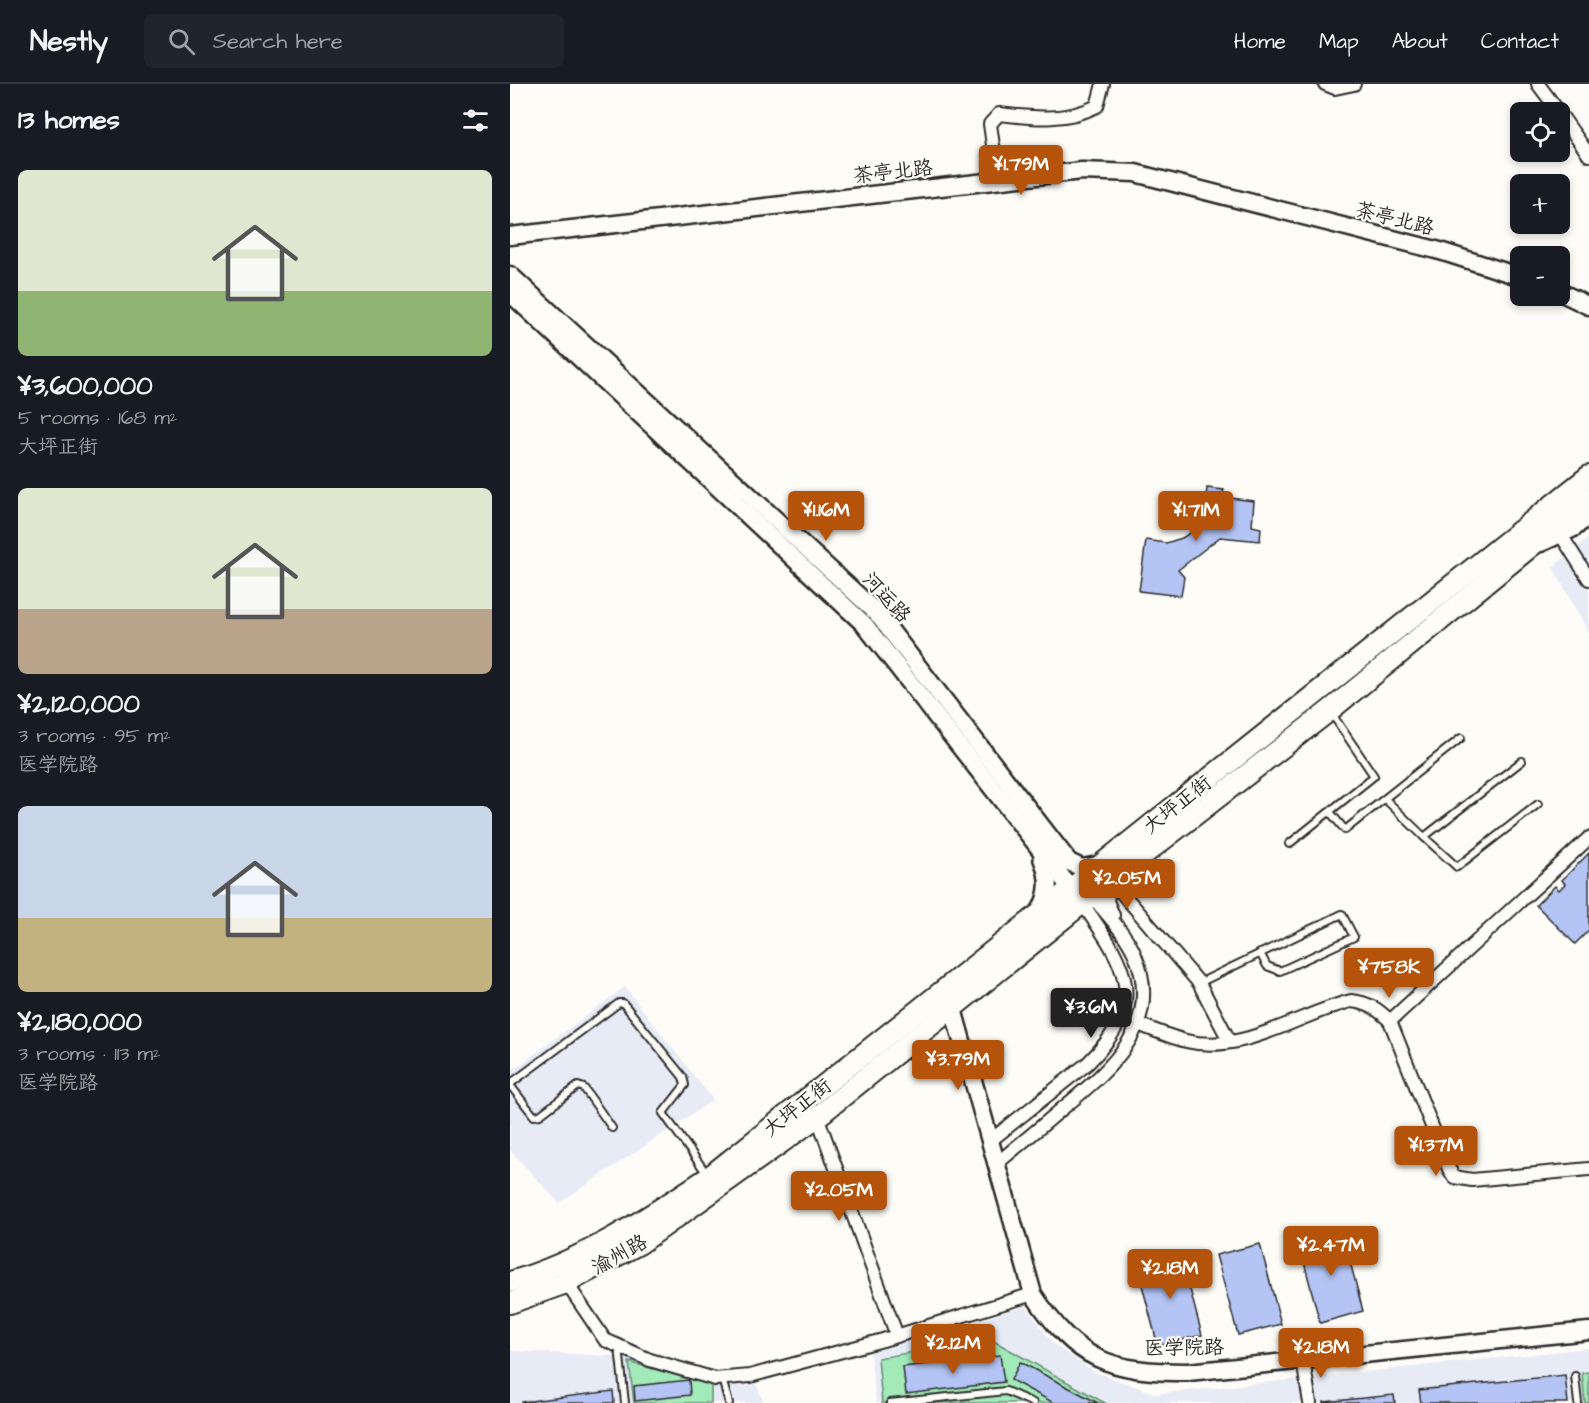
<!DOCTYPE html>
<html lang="en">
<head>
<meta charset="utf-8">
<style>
	body { margin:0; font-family:"Architects Daughter","LXGW WenKai TC",sans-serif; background:#20242c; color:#f1f3f6; height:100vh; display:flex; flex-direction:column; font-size:22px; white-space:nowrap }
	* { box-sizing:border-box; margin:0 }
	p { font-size:20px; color:#9ea1a6 }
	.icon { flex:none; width:33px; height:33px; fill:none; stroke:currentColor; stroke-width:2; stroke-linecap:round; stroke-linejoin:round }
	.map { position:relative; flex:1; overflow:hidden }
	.panel { display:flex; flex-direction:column; background:#171b24; width:510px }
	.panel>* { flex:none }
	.controls { position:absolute; left:1000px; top:18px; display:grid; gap:12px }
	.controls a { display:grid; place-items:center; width:60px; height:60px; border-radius:9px; background:#171b24; box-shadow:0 3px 9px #0003; font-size:30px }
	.price { position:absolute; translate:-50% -51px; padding:0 14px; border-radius:6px; background:#b45309; color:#fff; font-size:20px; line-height:39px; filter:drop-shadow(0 2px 3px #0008) }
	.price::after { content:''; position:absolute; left:50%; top:36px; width:18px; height:14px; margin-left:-9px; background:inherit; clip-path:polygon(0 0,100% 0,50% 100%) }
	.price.selected { background:#222; color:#fff }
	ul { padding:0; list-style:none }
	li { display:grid; align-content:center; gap:12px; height:318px; padding:0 18px }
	li span { display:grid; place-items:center; height:186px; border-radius:9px; color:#555 }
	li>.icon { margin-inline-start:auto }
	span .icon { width:108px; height:108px; fill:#fffc; stroke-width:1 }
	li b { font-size:26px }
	h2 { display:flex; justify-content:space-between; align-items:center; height:72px; padding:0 18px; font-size:26px }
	header { display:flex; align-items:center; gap:36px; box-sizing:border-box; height:84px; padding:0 30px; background:#171b24; border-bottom:2px solid #363941 }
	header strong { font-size:28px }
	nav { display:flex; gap:33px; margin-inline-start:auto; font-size:21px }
	.search { width:420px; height:54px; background:#20242c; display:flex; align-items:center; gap:15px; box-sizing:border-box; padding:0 21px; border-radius:9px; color:#9ea1a6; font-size:22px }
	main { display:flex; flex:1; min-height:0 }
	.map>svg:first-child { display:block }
</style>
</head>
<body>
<header>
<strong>Nestly</strong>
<div class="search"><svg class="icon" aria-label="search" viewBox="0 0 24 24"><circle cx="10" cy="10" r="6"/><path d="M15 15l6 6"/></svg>Search here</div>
<nav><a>Home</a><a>Map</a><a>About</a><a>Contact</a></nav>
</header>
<main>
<section class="panel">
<h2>13 homes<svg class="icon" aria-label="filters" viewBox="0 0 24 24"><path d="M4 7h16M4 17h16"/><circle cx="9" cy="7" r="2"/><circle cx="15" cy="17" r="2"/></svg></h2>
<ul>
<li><span style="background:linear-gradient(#dfe7d0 65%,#8fb573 0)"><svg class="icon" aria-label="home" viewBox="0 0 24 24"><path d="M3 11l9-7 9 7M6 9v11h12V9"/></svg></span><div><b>¥3,600,000</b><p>5 rooms · 168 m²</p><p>大坪正街</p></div></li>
<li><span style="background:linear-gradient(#dfe7d0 65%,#b9a48a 0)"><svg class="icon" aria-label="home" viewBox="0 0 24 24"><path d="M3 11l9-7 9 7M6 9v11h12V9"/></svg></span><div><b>¥2,120,000</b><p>3 rooms · 95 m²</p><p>医学院路</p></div></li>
<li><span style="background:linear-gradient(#c9d6e8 60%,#c2b280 0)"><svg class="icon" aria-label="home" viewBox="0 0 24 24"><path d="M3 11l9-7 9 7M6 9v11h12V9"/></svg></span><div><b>¥2,180,000</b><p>3 rooms · 113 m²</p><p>医学院路</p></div></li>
</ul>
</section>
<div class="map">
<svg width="1079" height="1319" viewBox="0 0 1079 1319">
	<rect width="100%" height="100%" fill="#fdfcf7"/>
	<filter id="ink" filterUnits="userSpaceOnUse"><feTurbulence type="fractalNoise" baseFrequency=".0167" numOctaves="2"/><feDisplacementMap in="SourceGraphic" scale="12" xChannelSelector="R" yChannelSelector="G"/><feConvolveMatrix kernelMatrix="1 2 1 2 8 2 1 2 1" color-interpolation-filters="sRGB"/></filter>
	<g filter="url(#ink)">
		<g fill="#e7ebf6">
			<path d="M 1079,454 L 1079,549 L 1043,483 Z"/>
			<path d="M 115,903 L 203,1016 L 49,1119 L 0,1066 L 0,988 Z"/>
			<path d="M 516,1222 L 543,1260 L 583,1287 L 646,1310 L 1079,1264 L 1079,1319 L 366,1319 L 360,1269 Z"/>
			<path d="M 0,1267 L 123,1273 L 183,1296 L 199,1298 L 244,1295 L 254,1319 L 0,1319 Z"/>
		</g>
		<g fill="#a2eab8" stroke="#668a72" stroke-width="1.5">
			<path d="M 480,1255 L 595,1319 L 372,1319 L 368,1274 Z"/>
			<path d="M 119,1278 L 201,1301 L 201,1319 L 124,1319 Z"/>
			<path d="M 1079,1288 L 1079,1319 L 1075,1319 L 1072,1289 Z"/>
		</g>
		<g fill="#b4c4f4" stroke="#2b2b2b" stroke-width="1.5">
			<path d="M 697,404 L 714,406 L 712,413 L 744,417 L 742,442 L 751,444 L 750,457 L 710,453 L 668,486 L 674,493 L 671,512 L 629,507 L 636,456 L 656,459 L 672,454 L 688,444 L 694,431 Z"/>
			<path d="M 1079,769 L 1079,846 L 1065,860 L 1026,821 L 1045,802 L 1049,806 L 1055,800 L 1052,796 Z"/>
			<path d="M 832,1147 L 853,1227 L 810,1239 L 789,1159 Z"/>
			<path d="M 750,1160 L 771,1240 L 728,1251 L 706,1171 Z"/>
			<path d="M 671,1171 L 692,1251 L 648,1262 L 627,1182 Z"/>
			<path d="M 490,1271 L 494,1298 L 396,1310 L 393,1283 Z"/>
			<path d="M 510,1278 L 588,1319 L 544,1319 L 501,1296 Z"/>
			<path d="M 1055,1291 L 1058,1319 L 911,1319 L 909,1306 Z"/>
			<path d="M 179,1296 L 180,1311 L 125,1317 L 124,1302 Z"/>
			<path d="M 103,1307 L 104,1319 L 12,1319 L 12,1318 Z"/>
			<path d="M 884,1311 L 885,1319 L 814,1319 L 814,1318 Z"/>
		</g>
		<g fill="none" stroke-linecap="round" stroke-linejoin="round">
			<g stroke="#2b2b2b" stroke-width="10">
				<g id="lane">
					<path d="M 875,715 L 914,753 L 1012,677"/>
					<path d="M 820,728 L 835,746 L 951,654"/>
					<path d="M 914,753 L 947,783 L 1028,720"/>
					<path d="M 779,760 L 864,692 L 822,630"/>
					<path d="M 689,899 L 832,830 L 844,853 L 770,887 L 757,882 L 750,869"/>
					<path d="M 0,1000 L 109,919 L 113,919 L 173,993 L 175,1001 L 153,1029 L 197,1090"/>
					<path d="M 0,1001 L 24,1032 L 30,1031 L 68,1002 L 74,1004 L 102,1044"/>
					<path d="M 109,1263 L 115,1319"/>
					<path d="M 1065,1292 L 1068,1319"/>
					<path d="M 212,1295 L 219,1319"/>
					<path d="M 380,1319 L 496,1307 L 523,1319"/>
				</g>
			</g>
			<g stroke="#2b2b2b" stroke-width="16">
				<g id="street">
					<path d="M 815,0 L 825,4 L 844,0"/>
					<path d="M 1028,0 L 1049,28"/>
					<path d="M 1050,30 L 1079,71"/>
					<path d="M 488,97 L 480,40 L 489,30 C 522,34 556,38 587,22 L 593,0"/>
					<path d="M 1051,451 L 1079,495"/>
					<path d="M 603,831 L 597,817 L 601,796 L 689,899 L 720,958"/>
					<path d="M 880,937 L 939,1085 L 944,1093 L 962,1096 L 1079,1085"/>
					<path d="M 628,940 C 643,946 660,953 676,957 C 733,971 788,930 841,917 C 859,919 868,925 880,937 L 1079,754"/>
					<path d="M 306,1029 L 387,1252"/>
					<path d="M 480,1057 L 578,979 C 640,917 616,881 572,819"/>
					<path d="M 486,1080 C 509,1061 531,1043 553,1024 C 601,985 654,940 625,871 C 616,849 596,830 582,812 L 577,810"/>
					<path d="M 53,1194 L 95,1256 L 140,1276 L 205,1295 L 240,1292 L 373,1256 L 523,1210"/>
					<path d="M 793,1276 L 800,1319"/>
				</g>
			</g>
			<g stroke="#2b2b2b" stroke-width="21">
				<g id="secondary">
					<path d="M 0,152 L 572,87 L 625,89 L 930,167 L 1011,193"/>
					<path d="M 0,191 L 366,528 L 559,778 L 572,784 L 588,781"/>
					<path d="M 1050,208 L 1079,222"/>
					<path d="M 0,209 L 354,540 L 569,815"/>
					<path d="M 1031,459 L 1064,444 L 1079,431"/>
					<path d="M 530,827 C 540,809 540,794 532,774"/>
					<path d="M 443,925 L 523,1210 C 567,1277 600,1288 678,1288 L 1079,1247"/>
				</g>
			</g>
			<g stroke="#2b2b2b" stroke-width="24">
				<g id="primary">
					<path d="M 0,1198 C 73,1177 136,1135 199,1093 L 1079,392"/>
					<path d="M 0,1219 L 56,1199 L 129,1160 L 307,1033 L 601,796 L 819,627 L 1079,415"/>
				</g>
			</g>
			<use href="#lane" stroke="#fdfcf7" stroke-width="6"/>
			<use href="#street" stroke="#fdfcf7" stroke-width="12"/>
			<use href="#secondary" stroke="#fdfcf7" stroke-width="16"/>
			<use href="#primary" stroke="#fdfcf7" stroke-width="20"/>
		</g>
	</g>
	<g text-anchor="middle" stroke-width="4.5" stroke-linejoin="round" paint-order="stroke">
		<g font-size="20" fill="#2b2b2b" stroke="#fdfcf7">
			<text transform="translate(383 87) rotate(-6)" y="7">茶亭北路</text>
			<text transform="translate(885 134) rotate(14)" y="7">茶亭北路</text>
			<text transform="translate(377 513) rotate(47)" y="7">河运路</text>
			<text transform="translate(667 720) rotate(-38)" y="7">大坪正街</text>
			<text transform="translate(287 1023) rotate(-38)" y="7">大坪正街</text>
			<text transform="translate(109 1170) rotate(-29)" y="7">渝州路</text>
			<text transform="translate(674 1263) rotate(-1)" y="7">医学院路</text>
		</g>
	</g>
</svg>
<div class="controls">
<a><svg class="icon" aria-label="locate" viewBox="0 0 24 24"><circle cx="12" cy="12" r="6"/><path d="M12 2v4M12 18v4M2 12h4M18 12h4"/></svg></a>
<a>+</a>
<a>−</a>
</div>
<b class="price" style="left:511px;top:112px">¥1.79M</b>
<b class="price" style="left:316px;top:458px">¥1.16M</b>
<b class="price" style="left:686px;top:458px">¥1.71M</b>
<b class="price" style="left:617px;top:826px">¥2.05M</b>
<b class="price" style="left:879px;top:915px">¥758K</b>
<b class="price selected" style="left:581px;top:955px">¥3.6M</b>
<b class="price" style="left:448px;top:1007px">¥3.79M</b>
<b class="price" style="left:926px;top:1093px">¥1.37M</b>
<b class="price" style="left:329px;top:1138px">¥2.05M</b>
<b class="price" style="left:821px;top:1193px">¥2.47M</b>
<b class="price" style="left:660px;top:1216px">¥2.18M</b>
<b class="price" style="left:443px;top:1291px">¥2.12M</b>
<b class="price" style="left:811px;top:1295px">¥2.18M</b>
</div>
</main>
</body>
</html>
